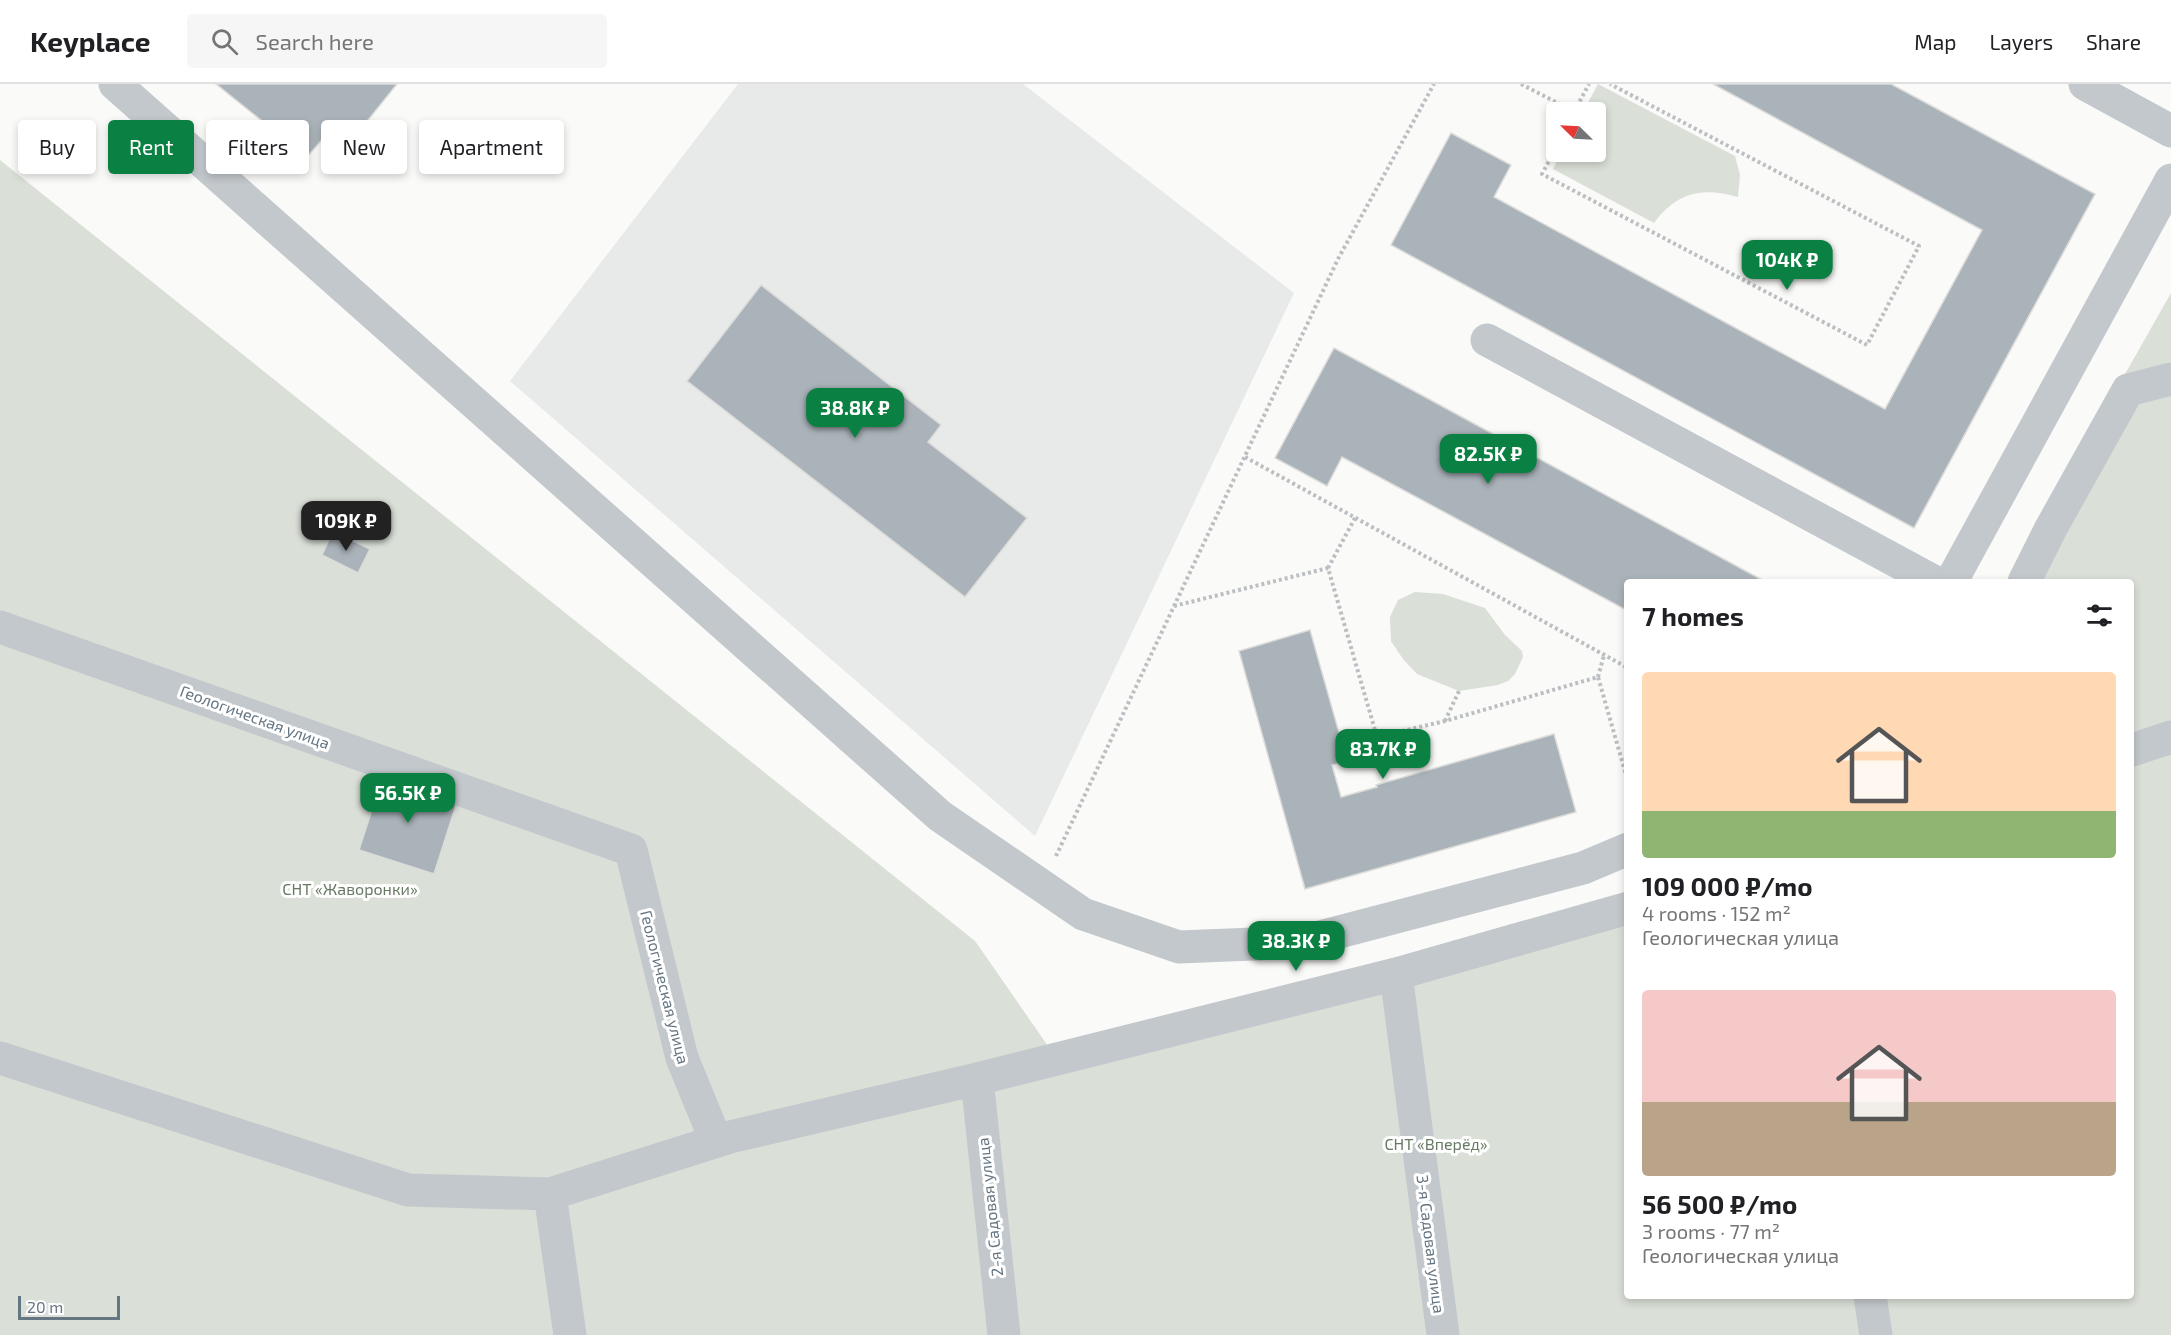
<!DOCTYPE html>
<html lang="en">
<head>
<meta charset="utf-8">
<style>
	body { margin:0; font-family:"Exo 2",sans-serif; background:#f6f6f6; color:#202124; height:100vh; display:flex; flex-direction:column; font-size:22px; white-space:nowrap }
	* { box-sizing:border-box; margin:0 }
	p { font-size:20px; color:#757577 }
	.icon { flex:none; width:33px; height:33px; fill:none; stroke:currentColor; stroke-width:2; stroke-linecap:round; stroke-linejoin:round }
	.map { position:relative; flex:1; overflow:hidden }
	.details { position:absolute; left:1624px; top:495px; width:510px; height:720px; display:flex; flex-direction:column; background:#fff; border-radius:6px; box-shadow:0 3px 9px #0003 }
	.details>* { flex:none }
	.banner { position:absolute; left:18px; top:36px; width:570px; height:54px; display:flex; gap:12px }
	.needle { width:39px; rotate:294deg }
	.controls { position:absolute; left:1546px; top:18px; display:grid; gap:12px }
	.controls a { display:grid; place-items:center; width:60px; height:60px; border-radius:6px; background:#fff; box-shadow:0 3px 9px #0003; font-size:30px }
	.scale { position:absolute; left:18px; bottom:15px; width:102px; box-sizing:border-box; padding-left:6px; border:3px solid #657683; border-top:0; font-size:16px; line-height:21px; white-space:nowrap; color:#657683; -webkit-text-stroke:4px #fff; paint-order:stroke }
	.price { position:absolute; translate:-50% -51px; padding:0 14px; border-radius:12px; background:#0b8043; color:#fff; font-size:20px; line-height:39px; filter:drop-shadow(0 2px 3px #0008) }
	.price::after { content:''; position:absolute; left:50%; top:36px; width:18px; height:14px; margin-left:-9px; background:inherit; clip-path:polygon(0 0,100% 0,50% 100%) }
	.price.selected { background:#222; color:#fff }
	ul { padding:0; list-style:none }
	li { display:grid; align-content:center; gap:12px; height:318px; padding:0 18px }
	li span { display:grid; place-items:center; height:186px; border-radius:6px; color:#555 }
	li>.icon { margin-inline-start:auto }
	span .icon { width:108px; height:108px; fill:#fffc; stroke-width:1 }
	li b { font-size:26px }
	h2 { display:flex; justify-content:space-between; align-items:center; height:72px; padding:0 18px; font-size:26px }
	.pill { padding:0 21px; border-radius:6px; background:#fff; box-shadow:0 3px 9px #0003; font-size:21px; line-height:54px }
	.pill.selected { background:#0b8043; color:#fff }
	header { display:flex; align-items:center; gap:36px; box-sizing:border-box; height:84px; padding:0 30px; background:#fff; border-bottom:2px solid #e0e0e0 }
	header strong { font-size:28px }
	nav { display:flex; gap:33px; margin-inline-start:auto; font-size:21px }
	.search { width:420px; height:54px; background:#f6f6f6; display:flex; align-items:center; gap:15px; box-sizing:border-box; padding:0 21px; border-radius:6px; color:#757577; font-size:22px }
	.map>svg:first-child { display:block }
</style>
</head>
<body>
<header>
<strong>Keyplace</strong>
<div class="search"><svg class="icon" aria-label="search" viewBox="0 0 24 24"><circle cx="10" cy="10" r="6"/><path d="M15 15l6 6"/></svg>Search here</div>
<nav><a>Map</a><a>Layers</a><a>Share</a></nav>
</header>
<div class="map">
<svg width="2171" height="1251" viewBox="0 0 2171 1251">
	<rect width="100%" height="100%" fill="#fafaf8"/>
	<path fill="#e8e9e9" d="M 738,0 L 1023,0 L 1294,209 L 1035,752 L 510,297 Z"/>
	<g fill="#dadfd7">
		<path d="M 1598,0 L 1735,72 L 1740,91 L 1738,113 C 1702,103 1677,108 1654,139 L 1553,85 L 1562,68 L 1596,68 L 1596,28 L 1583,28 Z"/>
		<path d="M 0,76 L 975,857 L 1048,962 L 1627,816 L 1628,1212 L 2132,1212 L 2132,498 L 2007,498 L 2171,209 L 2171,1251 L 0,1251 Z"/>
		<path d="M 1415,508 L 1443,510 L 1485,524 L 1505,551 L 1522,567 L 1523,573 L 1515,590 L 1508,597 L 1498,601 L 1459,607 L 1417,590 L 1403,575 L 1391,557 L 1390,533 L 1398,516 Z"/>
	</g>
	<g fill="#aab3b9" stroke="#dcdcda" stroke-width="1.5">
		<path d="M 216,0 L 397,0 L 344,66 L 326,51 L 307,73 Z"/>
		<path d="M 1713,0 L 1891,0 L 2095,110 L 1914,444 L 1391,161 L 1451,49 L 1511,81 L 1494,113 L 1885,325 L 1982,146 Z"/>
		<path d="M 761,201 L 941,341 L 928,358 L 1027,434 L 965,513 L 687,297 Z"/>
		<path d="M 1334,264 L 1425,313 L 1766,498 L 1628,498 L 1628,527 L 1342,373 L 1327,402 L 1275,374 Z"/>
		<path d="M 333,447 L 370,465 L 358,489 L 322,471 Z"/>
		<path d="M 1310,546 L 1347,677 L 1332,681 L 1341,713 L 1377,703 L 1376,701 L 1554,650 L 1576,728 L 1305,805 L 1239,567 Z"/>
		<path d="M 383,691 L 458,715 L 434,790 L 359,766 Z"/>
	</g>
	<g fill="none" stroke-linecap="round" stroke-linejoin="round">
		<g stroke="#bbbfc2" stroke-width="4" stroke-dasharray="3 3" stroke-linecap="butt">
			<path d="M 1521,0 L 1575,28"/>
			<path d="M 1574,28 L 1589,0"/>
			<path d="M 1557,62 L 1542,90 L 1867,261 L 1919,162 L 1610,0"/>
			<path d="M 1245,373 L 1628,584"/>
			<path d="M 1328,484 L 1355,434"/>
			<path d="M 1174,522 L 1328,484 L 1377,653 L 1445,637 L 1598,593 L 1628,698"/>
			<path d="M 1598,593 L 1604,571"/>
			<path d="M 1445,637 L 1459,607"/>
			<path d="M 1056,772 L 1338,175 L 1434,0"/>
		</g>
		<g stroke="#c3c8cc" stroke-width="33">
			<path d="M 115,0 L 940,732 L 1083,830 L 1179,863 L 1301,858 L 1583,784 L 1628,765"/>
			<path d="M 2085,0 L 2171,47"/>
			<path d="M 1487,256 L 1935,498"/>
			<path d="M 1951,498 L 2171,96"/>
			<path d="M 2024,498 L 2051,444 L 2128,306 L 2171,295"/>
			<path d="M 0,543 L 631,766 L 682,974 L 716,1057"/>
			<path d="M 2132,666 L 2171,653"/>
			<path d="M 1396,890 L 1443,1251"/>
			<path d="M 0,974 L 408,1106 L 550,1110 L 730,1053 L 977,995 L 1396,890 L 1628,824"/>
			<path d="M 977,995 L 1004,1251"/>
			<path d="M 550,1110 L 570,1251"/>
			<path d="M 1870,1212 L 1876,1251"/>
		</g>
	</g>
	<g text-anchor="middle" stroke-width="6" stroke-linejoin="round" paint-order="stroke">
		<g font-size="16" fill="#657683" stroke="#fff">
			<text transform="translate(255 633) rotate(20)" y="6">Геологическая улица</text>
			<text transform="translate(665 903) rotate(76)" y="6">Геологическая улица</text>
			<text transform="translate(990 1123) rotate(-96)" y="6">2-я Садовая улица</text>
			<text transform="translate(1431 1160) rotate(83)" y="6">3-я Садовая улица</text>
		</g>
		<g font-size="16" fill="#687a64" stroke="#fff">
			<text x="350" y="811">СНТ «Жаворонки»</text>
			<text x="1436" y="1066">СНТ «Вперёд»</text>
		</g>
	</g>
</svg>
<div class="controls">
<a><svg class="needle" viewBox="-14 -14 28 28"><path d="M0-13l5 13h-10z" fill="#e53935"/><path d="M0 13l5-13h-10z" fill="#757577"/></svg></a>
</div>
<div class="scale">20 m</div>
<b class="price" style="left:1787px;top:207px">104K ₽</b>
<b class="price" style="left:855px;top:355px">38.8K ₽</b>
<b class="price" style="left:1488px;top:401px">82.5K ₽</b>
<b class="price selected" style="left:346px;top:468px">109K ₽</b>
<b class="price" style="left:1383px;top:696px">83.7K ₽</b>
<b class="price" style="left:408px;top:740px">56.5K ₽</b>
<b class="price" style="left:1296px;top:888px">38.3K ₽</b>
<div class="banner">
<a class="pill">Buy</a>
<a class="pill selected">Rent</a>
<a class="pill">Filters</a>
<a class="pill">New</a>
<a class="pill">Apartment</a>
</div>
<section class="details">
<h2>7 homes<svg class="icon" aria-label="filters" viewBox="0 0 24 24"><path d="M4 7h16M4 17h16"/><circle cx="9" cy="7" r="2"/><circle cx="15" cy="17" r="2"/></svg></h2>
<ul>
<li><span style="background:linear-gradient(#ffd9b3 75%,#8fb573 0)"><svg class="icon" aria-label="home" viewBox="0 0 24 24"><path d="M3 11l9-7 9 7M6 9v11h12V9"/></svg></span><div><b>109 000 ₽/mo</b><p>4 rooms · 152 m²</p><p>Геологическая улица</p></div></li>
<li><span style="background:linear-gradient(#f6c9c9 60%,#b9a48a 0)"><svg class="icon" aria-label="home" viewBox="0 0 24 24"><path d="M3 11l9-7 9 7M6 9v11h12V9"/></svg></span><div><b>56 500 ₽/mo</b><p>3 rooms · 77 m²</p><p>Геологическая улица</p></div></li>
</ul>
</section>
</div>
</body>
</html>
